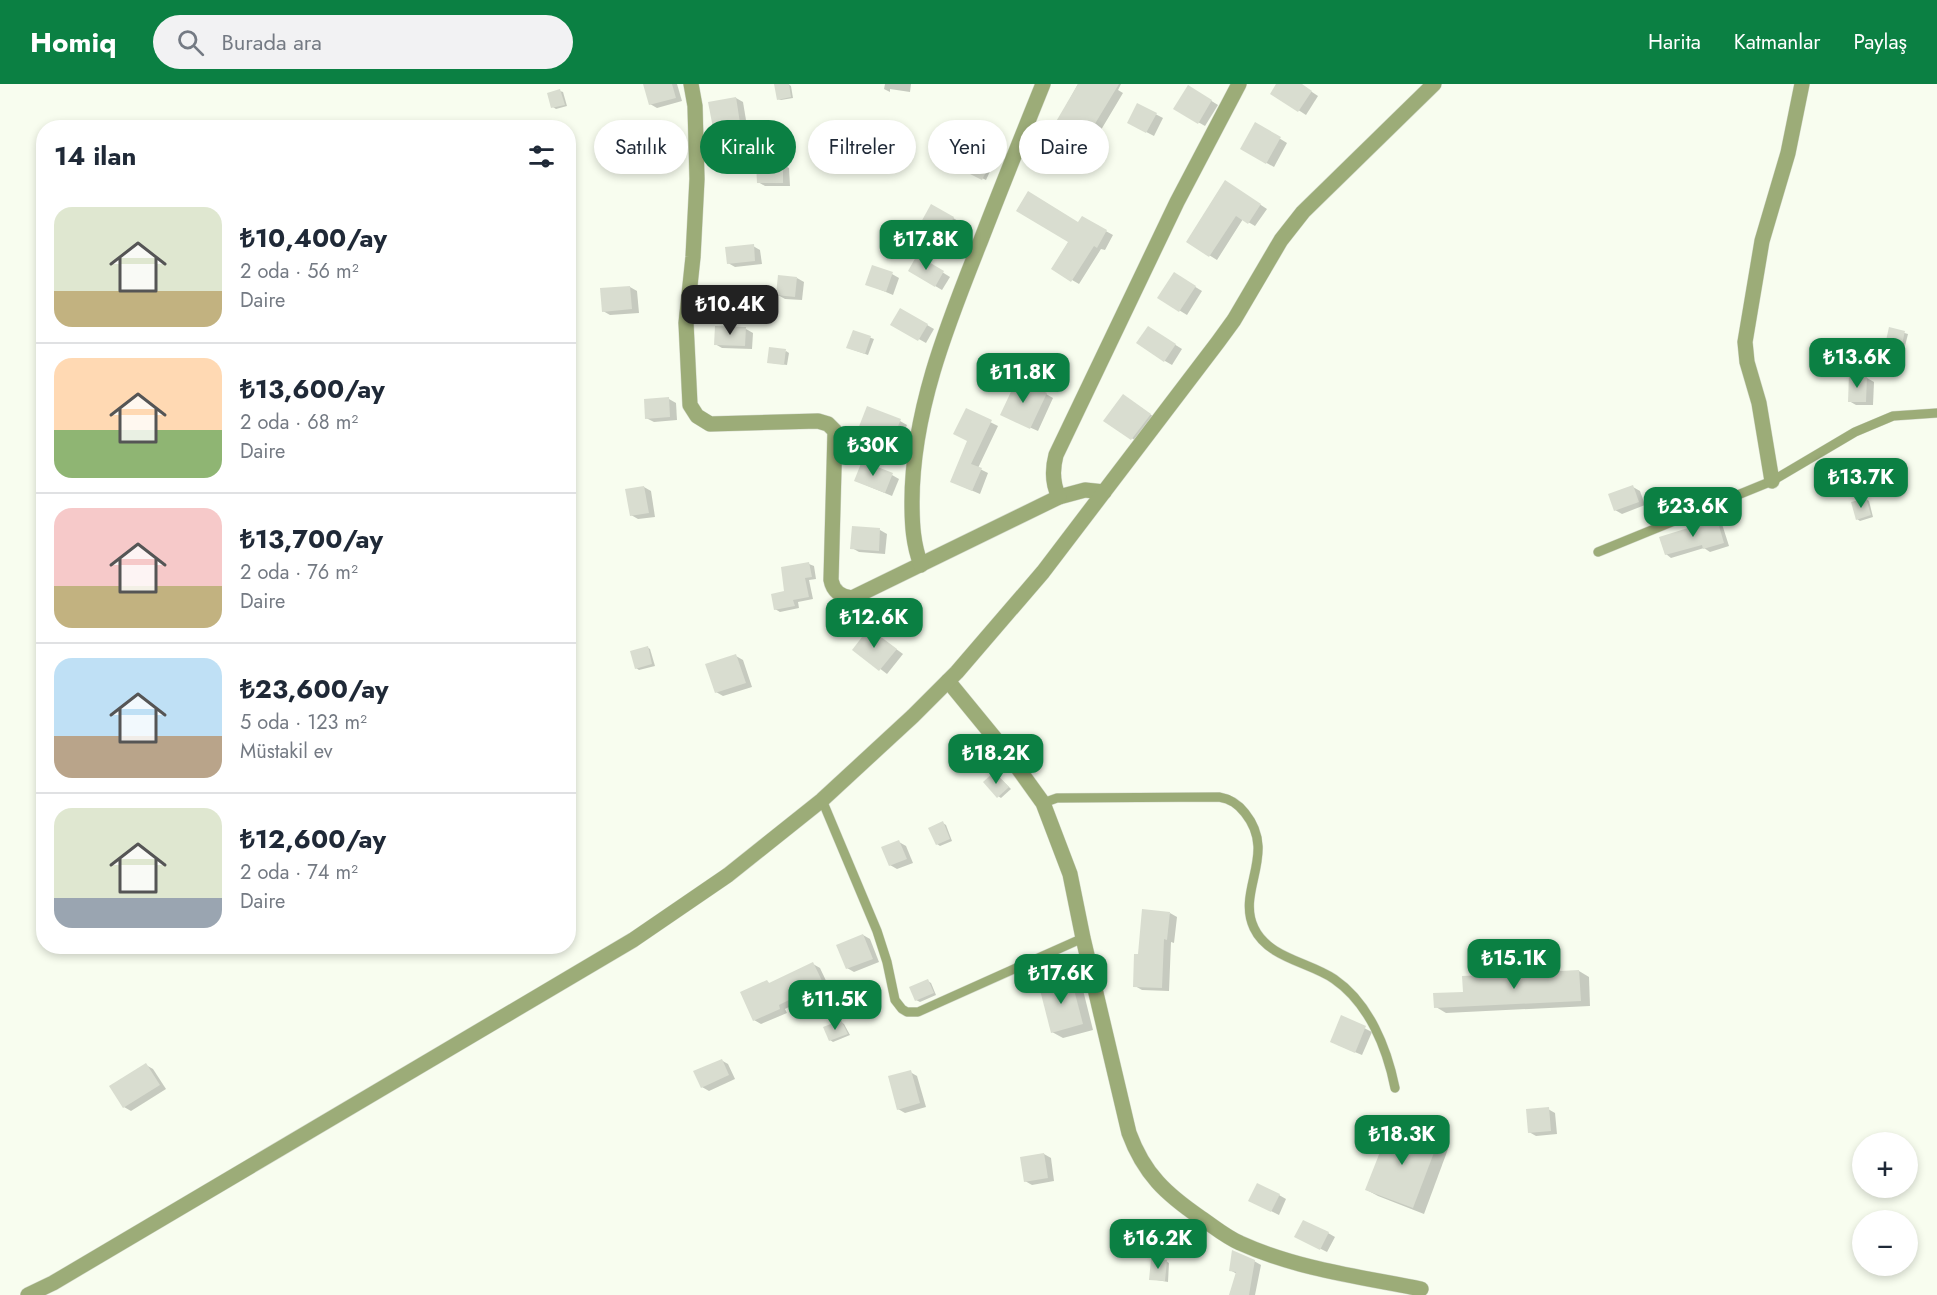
<!DOCTYPE html>
<html lang="tr">
<head>
<meta charset="utf-8">
<style>
	body { margin:0; font-family:Jost,sans-serif; background:#f2f2f3; color:#1f2937; height:100vh; display:flex; flex-direction:column; font-size:22px; white-space:nowrap }
	* { box-sizing:border-box; margin:0 }
	p { font-size:20px; color:#747a83 }
	.icon { flex:none; width:33px; height:33px; fill:none; stroke:currentColor; stroke-width:2; stroke-linecap:round; stroke-linejoin:round }
	.map { position:relative; flex:1; overflow:hidden }
	.panel { position:absolute; left:36px; top:36px; width:540px; height:834px; display:flex; flex-direction:column; background:#fff; border-radius:24px; box-shadow:0 3px 9px #0003 }
	.panel>* { flex:none }
	.banner { position:absolute; left:594px; top:36px; width:570px; height:54px; display:flex; gap:12px }
	.buttons { position:absolute; left:1852px; top:1048px; display:grid; gap:12px }
	.buttons a { display:grid; place-items:center; width:66px; height:66px; border-radius:50%; background:#fff; box-shadow:0 3px 9px #0003; font-size:30px }
	.price { position:absolute; translate:-50% -51px; padding:0 14px; border-radius:12px; background:#0b8043; color:#fff; font-size:20px; line-height:39px; filter:drop-shadow(0 2px 3px #0008) }
	.price::after { content:''; position:absolute; left:50%; top:36px; width:18px; height:14px; margin-left:-9px; background:inherit; clip-path:polygon(0 0,100% 0,50% 100%) }
	.price.on { background:#222; color:#fff }
	ul { padding:0; list-style:none }
	li { display:flex; align-items:center; gap:18px; height:150px; padding:0 18px }
	li+li { border-top:2px solid #e0e1e3 }
	li span { display:grid; place-items:center; flex:none; width:168px; height:120px; border-radius:18px; color:#555 }
	li>.icon { margin-inline-start:auto }
	span .icon { width:72px; height:72px; fill:#fffc; stroke-width:1 }
	li b { font-size:26px }
	h2 { display:flex; justify-content:space-between; align-items:center; height:72px; padding:0 18px; font-size:26px }
	.tag { padding:0 21px; border-radius:27px; background:#fff; box-shadow:0 3px 9px #0003; font-size:21px; line-height:54px }
	.tag.on { background:#0b8043; color:#fff }
	header { display:flex; align-items:center; gap:36px; box-sizing:border-box; height:84px; padding:0 30px; background:#0b8043; color:#fff }
	header strong { font-size:28px }
	nav { display:flex; gap:33px; margin-inline-start:auto; font-size:21px }
	.search { width:420px; height:54px; background:#f2f2f3; display:flex; align-items:center; gap:15px; box-sizing:border-box; padding:0 21px; border-radius:33px; color:#747a83; font-size:22px }
	.map>svg:first-child { display:block }
</style>
</head>
<body>
<header>
<strong>Homiq</strong>
<div class="search"><svg class="icon" aria-label="search" viewBox="0 0 24 24"><circle cx="10" cy="10" r="6"/><path d="M15 15l6 6"/></svg>Burada ara</div>
<nav><a>Harita</a><a>Katmanlar</a><a>Paylaş</a></nav>
</header>
<div class="map">
<svg width="1937" height="1211" viewBox="0 0 1937 1211">
	<rect width="100%" height="100%" fill="#f8fdef"/>
	<g fill="#0003">
		<path d="M 644,0 L 677,0 L 682,17 L 657,24 L 650,20 Z"/>
		<path d="M 788,0 L 791,2 L 793,14 L 781,16 L 778,15 Z"/>
		<path d="M 885,0 L 911,0 L 910,8 L 890,5 L 890,8 L 884,5 Z"/>
		<path d="M 1078,0 L 1121,0 L 1118,6 L 1123,9 L 1092,61 L 1056,40 Z"/>
		<path d="M 1278,0 L 1300,0 L 1318,12 L 1306,31 L 1272,9 Z"/>
		<path d="M 1189,3 L 1218,21 L 1205,42 L 1175,25 Z"/>
		<path d="M 560,7 L 563,8 L 567,22 L 556,25 L 553,23 Z"/>
		<path d="M 736,14 L 743,18 L 747,42 L 721,47 L 714,43 Z"/>
		<path d="M 1138,21 L 1163,34 L 1154,52 L 1129,39 Z"/>
		<path d="M 1256,40 L 1287,59 L 1274,83 L 1242,65 Z"/>
		<path d="M 975,74 L 992,83 L 986,96 L 968,87 Z"/>
		<path d="M 782,80 L 789,84 L 790,102 L 765,102 L 758,98 Z"/>
		<path d="M 1232,102 L 1267,125 L 1255,142 L 1243,135 L 1217,176 L 1188,158 Z"/>
		<path d="M 932,122 L 960,138 L 951,155 L 922,140 Z"/>
		<path d="M 1082,134 L 1113,151 L 1105,166 L 1101,165 L 1079,200 L 1053,185 Z"/>
		<path d="M 753,162 L 760,166 L 762,180 L 735,183 L 728,179 Z"/>
		<path d="M 918,173 L 950,193 L 942,206 L 910,187 Z"/>
		<path d="M 892,190 L 899,194 L 893,211 L 867,200 Z"/>
		<path d="M 1174,190 L 1202,207 L 1187,231 L 1159,214 Z"/>
		<path d="M 797,194 L 804,198 L 802,216 L 785,215 L 778,211 Z"/>
		<path d="M 630,203 L 637,207 L 639,229 L 610,231 L 603,227 Z"/>
		<path d="M 901,226 L 934,245 L 926,259 L 892,240 Z"/>
		<path d="M 746,245 L 753,249 L 752,265 L 722,264 L 715,260 Z"/>
		<path d="M 1890,245 L 1908,250 L 1904,266 L 1887,261 Z"/>
		<path d="M 854,248 L 874,255 L 868,271 L 851,265 Z"/>
		<path d="M 1155,248 L 1182,265 L 1172,281 L 1165,277 Z"/>
		<path d="M 786,267 L 789,269 L 787,281 L 772,279 Z"/>
		<path d="M 1851,293 L 1867,294 L 1874,298 L 1873,321 L 1856,321 L 1849,317 Z"/>
		<path d="M 1046,310 L 1053,314 L 1038,347 L 1009,334 Z"/>
		<path d="M 669,315 L 676,319 L 677,336 L 654,338 L 646,334 Z"/>
		<path d="M 1130,316 L 1157,335 L 1139,359 L 1105,336 Z"/>
		<path d="M 966,326 L 998,342 L 978,384 L 988,389 L 980,410 L 959,401 L 969,357 Z"/>
		<path d="M 900,337 L 907,341 L 899,360 L 867,348 Z"/>
		<path d="M 892,391 L 899,395 L 892,412 L 856,397 Z"/>
		<path d="M 644,403 L 651,407 L 655,433 L 638,435 L 631,431 Z"/>
		<path d="M 1633,403 L 1640,407 L 1645,421 L 1622,430 L 1615,426 Z"/>
		<path d="M 1866,415 L 1869,417 L 1873,433 L 1860,437 L 1857,435 Z"/>
		<path d="M 1716,436 L 1722,440 L 1729,462 L 1710,468 L 1704,464 L 1671,474 L 1666,470 Z"/>
		<path d="M 880,446 L 887,450 L 885,470 L 859,468 L 852,464 Z"/>
		<path d="M 809,480 L 814,482 L 816,495 L 809,496 L 813,515 L 798,518 L 799,524 L 780,528 L 775,525 L 786,508 Z"/>
		<path d="M 870,546 L 903,570 L 887,590 L 854,565 Z"/>
		<path d="M 647,563 L 650,565 L 655,582 L 639,586 L 636,584 Z"/>
		<path d="M 736,572 L 743,576 L 752,603 L 723,612 L 716,608 Z"/>
		<path d="M 984,656 L 994,668 L 980,679 L 967,665 Z"/>
		<path d="M 995,689 L 1011,705 L 1001,714 L 998,712 Z"/>
		<path d="M 943,739 L 946,741 L 952,757 L 940,762 L 937,760 Z"/>
		<path d="M 899,758 L 906,762 L 913,779 L 897,785 L 890,781 Z"/>
		<path d="M 1170,829 L 1177,833 L 1174,859 L 1171,858 L 1169,907 L 1142,906 L 1135,902 L 1139,872 Z"/>
		<path d="M 863,851 L 870,855 L 879,878 L 854,888 L 847,884 Z"/>
		<path d="M 813,880 L 820,884 L 829,903 L 785,925 L 787,929 L 761,940 L 754,936 L 767,898 L 771,900 Z"/>
		<path d="M 1579,887 L 1589,893 L 1590,922 L 1446,929 L 1436,923 Z"/>
		<path d="M 1071,896 L 1082,902 L 1093,946 L 1063,954 L 1052,948 Z"/>
		<path d="M 928,897 L 931,899 L 936,911 L 920,918 L 916,916 L 911,904 Z"/>
		<path d="M 1342,933 L 1372,948 L 1362,971 L 1338,961 Z"/>
		<path d="M 841,938 L 844,940 L 850,951 L 833,958 L 830,956 Z"/>
		<path d="M 721,976 L 728,980 L 735,995 L 709,1007 L 702,1003 Z"/>
		<path d="M 146,981 L 153,985 L 166,1005 L 131,1027 L 124,1023 Z"/>
		<path d="M 910,988 L 917,992 L 926,1023 L 905,1029 L 898,1025 Z"/>
		<path d="M 1548,1025 L 1555,1029 L 1557,1050 L 1536,1052 L 1529,1048 Z"/>
		<path d="M 1392,1042 L 1438,1059 L 1448,1065 L 1424,1130 L 1378,1112 L 1367,1106 Z"/>
		<path d="M 1044,1070 L 1051,1074 L 1054,1097 L 1032,1101 L 1025,1097 Z"/>
		<path d="M 1279,1111 L 1286,1115 L 1279,1131 L 1257,1120 Z"/>
		<path d="M 1328,1149 L 1335,1153 L 1327,1168 L 1303,1156 Z"/>
		<path d="M 1166,1177 L 1169,1179 L 1168,1198 L 1151,1195 Z"/>
		<path d="M 1254,1177 L 1261,1181 L 1255,1211 L 1230,1211 L 1237,1190 L 1230,1186 Z"/>
	</g>
	<g fill="#d9ddd0">
		<path d="M 643,0 L 672,0 L 676,14 L 649,21 Z"/>
		<path d="M 774,0 L 789,0 L 791,13 L 777,16 Z"/>
		<path d="M 1078,0 L 1119,0 L 1084,58 L 1054,41 Z"/>
		<path d="M 1276,0 L 1302,0 L 1312,7 L 1298,28 L 1270,10 Z"/>
		<path d="M 1188,1 L 1212,16 L 1198,40 L 1173,25 Z"/>
		<path d="M 560,5 L 565,21 L 551,24 L 547,9 Z"/>
		<path d="M 736,13 L 740,39 L 713,44 L 708,18 Z"/>
		<path d="M 1137,19 L 1157,29 L 1146,49 L 1127,39 Z"/>
		<path d="M 1255,38 L 1281,53 L 1266,80 L 1240,65 Z"/>
		<path d="M 974,72 L 990,80 L 982,96 L 966,88 Z"/>
		<path d="M 756,79 L 783,79 L 783,99 L 757,99 Z"/>
		<path d="M 1225,96 L 1261,120 L 1248,140 L 1236,132 L 1209,173 L 1186,158 Z"/>
		<path d="M 1028,107 L 1078,138 L 1082,132 L 1107,146 L 1097,164 L 1094,162 L 1071,198 L 1051,185 L 1068,158 L 1016,127 Z"/>
		<path d="M 931,120 L 954,133 L 943,153 L 920,140 Z"/>
		<path d="M 754,160 L 755,177 L 727,180 L 725,163 Z"/>
		<path d="M 917,171 L 944,187 L 935,203 L 908,187 Z"/>
		<path d="M 872,181 L 893,188 L 886,208 L 865,201 Z"/>
		<path d="M 1174,188 L 1196,202 L 1179,228 L 1157,214 Z"/>
		<path d="M 778,191 L 797,193 L 795,213 L 776,211 Z"/>
		<path d="M 630,202 L 632,225 L 602,228 L 600,204 Z"/>
		<path d="M 900,224 L 928,240 L 918,257 L 890,241 Z"/>
		<path d="M 715,242 L 746,243 L 745,262 L 714,261 Z"/>
		<path d="M 1148,242 L 1176,260 L 1164,278 L 1136,259 Z"/>
		<path d="M 1889,243 L 1905,247 L 1901,265 L 1885,261 Z"/>
		<path d="M 853,246 L 871,252 L 865,270 L 846,264 Z"/>
		<path d="M 769,263 L 786,265 L 784,281 L 767,279 Z"/>
		<path d="M 1849,291 L 1867,292 L 1866,318 L 1848,318 Z"/>
		<path d="M 1017,295 L 1047,309 L 1030,345 L 1000,331 Z"/>
		<path d="M 1123,310 L 1151,330 L 1131,356 L 1103,337 Z"/>
		<path d="M 669,313 L 670,333 L 645,335 L 644,315 Z"/>
		<path d="M 867,322 L 901,335 L 892,357 L 858,345 Z"/>
		<path d="M 966,324 L 992,336 L 971,380 L 982,384 L 972,407 L 950,398 L 967,357 L 953,350 Z"/>
		<path d="M 862,377 L 893,389 L 885,409 L 854,397 Z"/>
		<path d="M 1633,401 L 1639,418 L 1614,427 L 1608,410 Z"/>
		<path d="M 644,402 L 649,429 L 630,432 L 625,405 Z"/>
		<path d="M 1866,414 L 1871,431 L 1856,436 L 1851,418 Z"/>
		<path d="M 1717,435 L 1724,459 L 1703,465 L 1702,461 L 1665,471 L 1659,453 Z"/>
		<path d="M 852,442 L 880,444 L 879,467 L 850,465 Z"/>
		<path d="M 809,478 L 812,493 L 805,494 L 809,513 L 793,516 L 795,522 L 774,526 L 771,510 L 784,507 L 781,483 Z"/>
		<path d="M 869,544 L 897,565 L 879,587 L 852,566 Z"/>
		<path d="M 648,562 L 652,580 L 635,585 L 630,567 Z"/>
		<path d="M 736,570 L 746,599 L 715,609 L 705,580 Z"/>
		<path d="M 981,652 L 992,666 L 976,678 L 965,665 Z"/>
		<path d="M 994,688 L 1009,703 L 997,714 L 983,698 Z"/>
		<path d="M 943,737 L 950,755 L 936,761 L 928,744 Z"/>
		<path d="M 899,756 L 907,775 L 889,782 L 881,763 Z"/>
		<path d="M 1142,825 L 1170,828 L 1167,856 L 1164,855 L 1162,904 L 1133,903 L 1134,870 L 1138,870 Z"/>
		<path d="M 863,850 L 873,875 L 846,885 L 836,861 Z"/>
		<path d="M 813,878 L 823,899 L 779,921 L 780,925 L 753,937 L 740,908 L 767,896 L 769,899 Z"/>
		<path d="M 1579,886 L 1581,917 L 1434,924 L 1433,909 L 1463,908 L 1462,892 Z"/>
		<path d="M 1071,894 L 1083,940 L 1051,949 L 1039,902 Z"/>
		<path d="M 928,895 L 934,909 L 915,917 L 909,903 Z"/>
		<path d="M 1341,931 L 1366,942 L 1355,969 L 1330,958 Z"/>
		<path d="M 841,936 L 848,950 L 829,957 L 823,943 Z"/>
		<path d="M 722,975 L 729,991 L 701,1004 L 693,987 Z"/>
		<path d="M 146,979 L 160,1001 L 123,1024 L 109,1002 Z"/>
		<path d="M 911,986 L 920,1019 L 897,1026 L 888,992 Z"/>
		<path d="M 1549,1023 L 1551,1047 L 1528,1049 L 1526,1025 Z"/>
		<path d="M 1391,1040 L 1438,1058 L 1413,1124 L 1365,1106 Z"/>
		<path d="M 1044,1069 L 1048,1094 L 1024,1098 L 1020,1073 Z"/>
		<path d="M 1257,1099 L 1280,1110 L 1271,1128 L 1248,1117 Z"/>
		<path d="M 1303,1136 L 1329,1148 L 1320,1166 L 1294,1153 Z"/>
		<path d="M 1232,1166 L 1255,1176 L 1249,1211 L 1229,1211 L 1236,1188 L 1229,1187 Z"/>
		<path d="M 1151,1175 L 1167,1176 L 1165,1197 L 1149,1196 Z"/>
	</g>
	<g fill="none" stroke-linecap="round" stroke-linejoin="round">
		<g stroke="#d4d9cc" stroke-width="10">
			<g id="lane">
				<path d="M 1598,468 L 1772,397 L 1855,348 L 1893,332 L 1937,329"/>
				<path d="M 822,716 L 877,847 L 887,878 L 895,916 L 902,925 L 907,928 L 918,928 L 1083,854"/>
				<path d="M 1043,719 L 1057,714 L 1219,713 C 1231,715 1238,720 1245,729 C 1278,770 1236,806 1254,844 C 1268,874 1309,878 1334,895 C 1369,919 1387,964 1395,1004"/>
			</g>
		</g>
		<g stroke="#d4d9cc" stroke-width="16">
			<g id="street">
				<path d="M 691,0 L 695,22 L 697,95 L 693,173 L 686,239 L 690,321 L 697,332 L 710,340 L 818,337 L 828,340 L 835,347 L 831,496 C 833,507 841,513 852,514 L 1059,413 L 1085,406 L 1104,408"/>
				<path d="M 1772,397 L 1759,319 L 1747,278 L 1745,258 L 1762,157 L 1788,69 L 1802,0"/>
				<path d="M 1059,413 C 1052,399 1052,386 1056,371 L 1177,118 L 1239,0"/>
				<path d="M 921,481 C 913,460 912,440 912,418 C 912,327 948,239 981,156 C 1001,104 1022,52 1043,0"/>
				<path d="M 948,597 L 1007,669 L 1043,719 L 1070,790 L 1083,854 L 1129,1049 C 1144,1090 1166,1110 1201,1134 C 1213,1142 1226,1153 1240,1159 C 1297,1185 1361,1193 1421,1205"/>
				<path d="M 28,1211 L 53,1199 L 633,856 L 728,791 L 822,716 L 913,632 L 957,588 L 1043,488 L 1218,258 L 1234,236 L 1281,156 L 1303,128 L 1434,0"/>
			</g>
		</g>
		<use href="#lane" stroke="#9cac78" stroke-width="9"/>
		<use href="#street" stroke="#9cac78" stroke-width="15"/>
	</g>
</svg>
<div class="buttons">
<a>+</a>
<a>−</a>
</div>
<b class="price" style="left:926px;top:187px">₺17.8K</b>
<b class="price on" style="left:730px;top:252px">₺10.4K</b>
<b class="price" style="left:1857px;top:305px">₺13.6K</b>
<b class="price" style="left:1023px;top:320px">₺11.8K</b>
<b class="price" style="left:873px;top:393px">₺30K</b>
<b class="price" style="left:1861px;top:425px">₺13.7K</b>
<b class="price" style="left:1693px;top:454px">₺23.6K</b>
<b class="price" style="left:874px;top:565px">₺12.6K</b>
<b class="price" style="left:996px;top:701px">₺18.2K</b>
<b class="price" style="left:1514px;top:906px">₺15.1K</b>
<b class="price" style="left:1061px;top:921px">₺17.6K</b>
<b class="price" style="left:835px;top:947px">₺11.5K</b>
<b class="price" style="left:1402px;top:1082px">₺18.3K</b>
<b class="price" style="left:1158px;top:1186px">₺16.2K</b>
<div class="banner">
<a class="tag">Satılık</a>
<a class="tag on">Kiralık</a>
<a class="tag">Filtreler</a>
<a class="tag">Yeni</a>
<a class="tag">Daire</a>
</div>
<section class="panel">
<h2>14 ilan<svg class="icon" aria-label="filters" viewBox="0 0 24 24"><path d="M4 7h16M4 17h16"/><circle cx="9" cy="7" r="2"/><circle cx="15" cy="17" r="2"/></svg></h2>
<ul>
<li><span style="background:linear-gradient(#dfe7d0 70%,#c2b280 0)"><svg class="icon" aria-label="home" viewBox="0 0 24 24"><path d="M3 11l9-7 9 7M6 9v11h12V9"/></svg></span><div><b>₺10,400/ay</b><p>2 oda · 56 m²</p><p>Daire</p></div></li>
<li><span style="background:linear-gradient(#ffd9b3 60%,#8fb573 0)"><svg class="icon" aria-label="home" viewBox="0 0 24 24"><path d="M3 11l9-7 9 7M6 9v11h12V9"/></svg></span><div><b>₺13,600/ay</b><p>2 oda · 68 m²</p><p>Daire</p></div></li>
<li><span style="background:linear-gradient(#f6c9c9 65%,#c2b280 0)"><svg class="icon" aria-label="home" viewBox="0 0 24 24"><path d="M3 11l9-7 9 7M6 9v11h12V9"/></svg></span><div><b>₺13,700/ay</b><p>2 oda · 76 m²</p><p>Daire</p></div></li>
<li><span style="background:linear-gradient(#bfe0f5 65%,#b9a48a 0)"><svg class="icon" aria-label="home" viewBox="0 0 24 24"><path d="M3 11l9-7 9 7M6 9v11h12V9"/></svg></span><div><b>₺23,600/ay</b><p>5 oda · 123 m²</p><p>Müstakil ev</p></div></li>
<li><span style="background:linear-gradient(#dfe7d0 75%,#9aa5b1 0)"><svg class="icon" aria-label="home" viewBox="0 0 24 24"><path d="M3 11l9-7 9 7M6 9v11h12V9"/></svg></span><div><b>₺12,600/ay</b><p>2 oda · 74 m²</p><p>Daire</p></div></li>
</ul>
</section>
</div>
</body>
</html>
